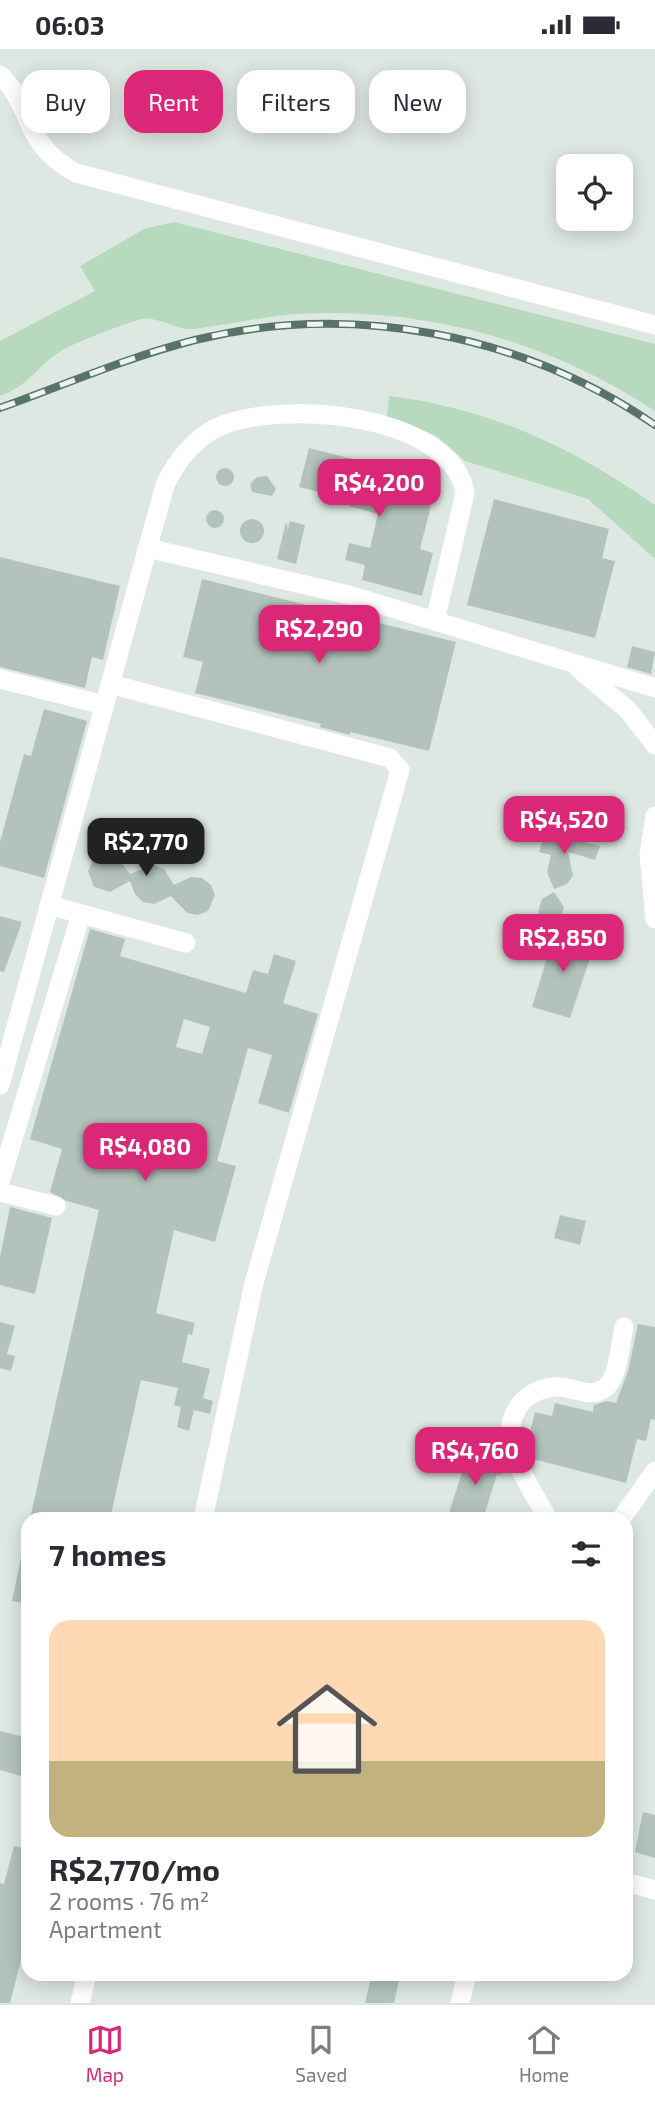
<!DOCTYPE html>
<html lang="en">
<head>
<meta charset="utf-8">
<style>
	body { margin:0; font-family:"Exo 2",sans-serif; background:#f7f7f7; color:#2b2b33; height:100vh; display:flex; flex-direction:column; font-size:26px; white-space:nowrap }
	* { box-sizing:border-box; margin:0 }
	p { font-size:23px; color:#7c7c81 }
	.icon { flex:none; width:38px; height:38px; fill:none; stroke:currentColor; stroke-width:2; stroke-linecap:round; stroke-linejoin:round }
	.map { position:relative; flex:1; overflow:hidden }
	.sheet { position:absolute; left:21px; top:1463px; width:612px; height:469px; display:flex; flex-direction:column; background:#fff; border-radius:21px; box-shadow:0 4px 18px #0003 }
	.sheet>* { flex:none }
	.banner { position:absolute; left:21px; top:21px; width:614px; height:63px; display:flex; gap:14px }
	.buttons { position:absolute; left:556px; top:105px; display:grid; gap:14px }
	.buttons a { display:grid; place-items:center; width:77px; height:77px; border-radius:14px; background:#fff; box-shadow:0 4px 18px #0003; font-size:35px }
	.price { position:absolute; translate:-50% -60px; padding:0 16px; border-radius:14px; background:#db2777; color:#fff; font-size:23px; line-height:46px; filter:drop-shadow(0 2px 4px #0008) }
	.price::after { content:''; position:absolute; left:50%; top:42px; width:21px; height:16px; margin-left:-10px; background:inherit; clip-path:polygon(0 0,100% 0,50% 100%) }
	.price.active { background:#222; color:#fff }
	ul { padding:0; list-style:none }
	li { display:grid; align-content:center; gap:14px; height:371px; padding:0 28px }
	li span { display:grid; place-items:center; height:217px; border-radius:21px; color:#555 }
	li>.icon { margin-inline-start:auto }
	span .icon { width:126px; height:126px; fill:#fffc; stroke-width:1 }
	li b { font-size:30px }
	h2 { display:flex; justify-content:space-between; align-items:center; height:84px; padding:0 28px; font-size:30px }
	.pill { padding:0 24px; border-radius:21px; background:#fff; box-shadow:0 4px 18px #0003; font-size:24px; line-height:63px }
	.pill.active { background:#db2777; color:#fff }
	.status { display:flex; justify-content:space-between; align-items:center; height:49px; padding:0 35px; background:#fff; direction:ltr }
	.status svg { height:19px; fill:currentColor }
	.tab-bar { display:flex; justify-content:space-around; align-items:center; height:98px; border-top:2px solid #e1e1e2; background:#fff; font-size:19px; color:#7c7c81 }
	.tab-bar a { display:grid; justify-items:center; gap:4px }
	.tab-bar .active { color:#db2777 }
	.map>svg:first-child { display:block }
</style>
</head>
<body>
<div class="status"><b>06:03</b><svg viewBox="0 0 49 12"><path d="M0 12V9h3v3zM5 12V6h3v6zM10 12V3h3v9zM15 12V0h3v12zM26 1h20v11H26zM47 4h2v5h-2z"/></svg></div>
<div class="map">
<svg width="655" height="1954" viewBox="0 0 655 1954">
	<rect width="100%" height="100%" fill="#dee8e2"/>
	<g fill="#b7d9bd">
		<path d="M 174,173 L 655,295 L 655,362 C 551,293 424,257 298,265 C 263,267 229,276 194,280 C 177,282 158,267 142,270 C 128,273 70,295 58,304 C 36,319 28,337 0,347 L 0,292 L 95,242 L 80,217 L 144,180 Z"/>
		<path d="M 389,347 C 490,359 573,399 655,456 L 655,510 L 588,450 L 465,412 L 437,387 L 387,368 Z"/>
	</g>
	<g fill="#b3c3bb" fill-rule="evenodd">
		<path d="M 309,399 L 365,413 L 362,423 L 435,441 L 420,500 L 433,504 L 422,547 L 362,531 L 365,516 L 345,511 L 349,494 L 370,499 L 378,465 L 349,457 L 350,451 L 299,438 Z"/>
		<circle cx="225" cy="428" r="9"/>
		<path d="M 267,427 L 276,440 L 272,447 L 252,443 L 250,435 L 257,428 Z"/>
		<path d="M 494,450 L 609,480 L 602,509 L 615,512 L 595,589 L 467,556 Z"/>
		<circle cx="215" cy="470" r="9"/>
		<circle cx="252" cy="482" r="12"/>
		<path d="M 290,472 L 305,476 L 296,515 L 277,510 L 286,473 L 288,480 Z"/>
		<path d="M 0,508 L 120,537 L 103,611 L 92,608 L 85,639 L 0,618 Z"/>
		<path d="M 202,530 L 456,593 L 429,702 L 350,683 L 350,686 L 320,678 L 321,675 L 195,644 L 203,613 L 183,608 Z"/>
		<path d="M 632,597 L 655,603 L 651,625 L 627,618 Z"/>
		<path d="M 44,660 L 87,672 L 44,829 L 0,817 L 0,793 L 24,705 L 31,707 Z"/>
		<path d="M 113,773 L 122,778 L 124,788 L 112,802 L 130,825 L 153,816 L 164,820 L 174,836 L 191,828 L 202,829 L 211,836 L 215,846 L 208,862 L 198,866 L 187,864 L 171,847 L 154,855 L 143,853 L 135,845 L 130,832 L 110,843 L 94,838 L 88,822 L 93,811 L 104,801 L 98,783 L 104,774 Z"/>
		<path d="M 545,783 L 600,797 L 595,811 L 568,803 L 573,827 L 567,835 L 554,840 L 547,823 L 551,806 L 539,803 Z"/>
		<path d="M 554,843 L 564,858 L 558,875 L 544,871 L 538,863 L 542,850 Z"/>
		<path d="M 0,867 L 22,873 L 4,923 L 0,922 Z"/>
		<path d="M 90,880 L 125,890 L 120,907 L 246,944 L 253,921 L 268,925 L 274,905 L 296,912 L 283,954 L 318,965 L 289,1064 L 258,1054 L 272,1006 L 248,999 L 217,1112 L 236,1117 L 215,1193 L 174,1181 L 156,1264 L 195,1274 L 192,1286 L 188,1285 L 182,1313 L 210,1320 L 203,1349 L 213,1352 L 210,1365 L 194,1361 L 189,1382 L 177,1378 L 181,1358 L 174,1356 L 178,1339 L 141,1331 L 110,1470 L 30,1470 L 99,1161 L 67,1152 L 50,1143 L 62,1100 L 30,1090 ZM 184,970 L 210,978 L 202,1005 L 176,998 Z"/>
		<path d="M 555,882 L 595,894 L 570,969 L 532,958 Z"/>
		<path d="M 10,1158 L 52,1169 L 35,1245 L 0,1236 L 0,1208 Z"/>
		<path d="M 560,1166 L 586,1172 L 580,1196 L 554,1189 Z"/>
		<path d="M 0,1273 L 15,1277 L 7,1305 L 15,1307 L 11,1322 L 0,1319 Z"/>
		<path d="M 638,1275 L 655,1278 L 655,1371 L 651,1370 L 646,1392 L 637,1390 L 626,1434 L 529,1409 L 526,1400 L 535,1363 L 552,1367 L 555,1354 L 593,1363 L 594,1356 L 607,1352 L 616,1354 L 628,1322 Z"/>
		<path d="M 472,1402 L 504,1412 L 501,1426 L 497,1425 L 483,1470 L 447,1470 L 467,1408 L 470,1409 Z"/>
		<path d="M 22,1503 L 28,1504 L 28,1555 L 12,1552 Z"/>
		<path d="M 0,1682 L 28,1689 L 28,1729 L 0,1721 Z"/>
		<path d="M 643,1763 L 655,1766 L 655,1809 L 635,1803 Z"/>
		<path d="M 14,1797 L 28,1800 L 28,1884 L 10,1954 L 0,1954 L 0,1834 L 4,1835 Z"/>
		<path d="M 372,1925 L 400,1928 L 394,1954 L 365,1954 Z"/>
	</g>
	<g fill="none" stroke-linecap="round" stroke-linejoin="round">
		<g stroke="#fff" stroke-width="19">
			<path d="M 0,26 C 35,60 21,94 76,124 L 655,276"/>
			<path d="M 147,499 L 349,546 L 655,639"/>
			<path d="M 579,620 L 628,661 L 655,696"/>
			<path d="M 0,630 L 104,656"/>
			<path d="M 110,635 L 390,709 L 400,721 L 254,1234 L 203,1470"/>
			<path d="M 655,767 L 649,806 L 655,870"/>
			<path d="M 49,856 L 186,894"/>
			<path d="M 0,1036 L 165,436 C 176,413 191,393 214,380 C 274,349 452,363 465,444 L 435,572"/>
			<path d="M 0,1133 L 81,865"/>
			<path d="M 0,1143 L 56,1157"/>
			<path d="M 548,1470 C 531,1437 490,1387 523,1352 C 532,1343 545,1338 558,1338 C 573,1338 591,1350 605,1339 C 619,1328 620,1295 624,1278"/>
			<path d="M 621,1470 L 655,1422"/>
			<path d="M 626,1833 L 655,1841"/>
			<path d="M 80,1954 L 87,1925"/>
			<path d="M 460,1954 L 467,1925"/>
		</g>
		<g stroke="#5a736a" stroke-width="8">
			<path id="rail" d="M 0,359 C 64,336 128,308 195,291 C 352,252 522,285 655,376"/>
		</g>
		<use href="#rail" stroke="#eef5f1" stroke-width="5" stroke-dasharray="16" stroke-linecap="butt"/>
	</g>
</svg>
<div class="buttons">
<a><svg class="icon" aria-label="locate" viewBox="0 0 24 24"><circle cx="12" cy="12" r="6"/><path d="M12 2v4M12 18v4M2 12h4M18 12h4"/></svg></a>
</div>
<b class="price" style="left:379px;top:470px">R$4,200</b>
<b class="price" style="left:319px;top:616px">R$2,290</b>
<b class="price" style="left:564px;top:807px">R$4,520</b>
<b class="price active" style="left:146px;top:829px">R$2,770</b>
<b class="price" style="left:563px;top:925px">R$2,850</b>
<b class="price" style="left:145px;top:1134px">R$4,080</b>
<b class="price" style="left:475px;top:1438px">R$4,760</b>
<div class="banner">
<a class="pill">Buy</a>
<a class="pill active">Rent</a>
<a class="pill">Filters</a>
<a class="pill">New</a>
</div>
<section class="sheet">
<h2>7 homes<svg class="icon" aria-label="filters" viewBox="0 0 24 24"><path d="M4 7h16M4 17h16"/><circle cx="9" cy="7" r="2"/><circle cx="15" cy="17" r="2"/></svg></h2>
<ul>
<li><span style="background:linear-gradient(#ffd9b3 65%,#c2b280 0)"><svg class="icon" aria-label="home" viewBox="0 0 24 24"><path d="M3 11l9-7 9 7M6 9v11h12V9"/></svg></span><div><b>R$2,770/mo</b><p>2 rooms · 76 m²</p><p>Apartment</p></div></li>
</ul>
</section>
</div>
<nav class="tab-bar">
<a class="active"><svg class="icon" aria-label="map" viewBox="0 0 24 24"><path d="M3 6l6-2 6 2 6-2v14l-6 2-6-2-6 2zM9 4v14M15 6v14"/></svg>Map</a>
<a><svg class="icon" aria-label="saved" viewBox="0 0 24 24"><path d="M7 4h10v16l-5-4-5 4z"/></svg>Saved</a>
<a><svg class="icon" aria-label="home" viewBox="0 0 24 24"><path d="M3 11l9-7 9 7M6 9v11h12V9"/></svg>Home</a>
</nav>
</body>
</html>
